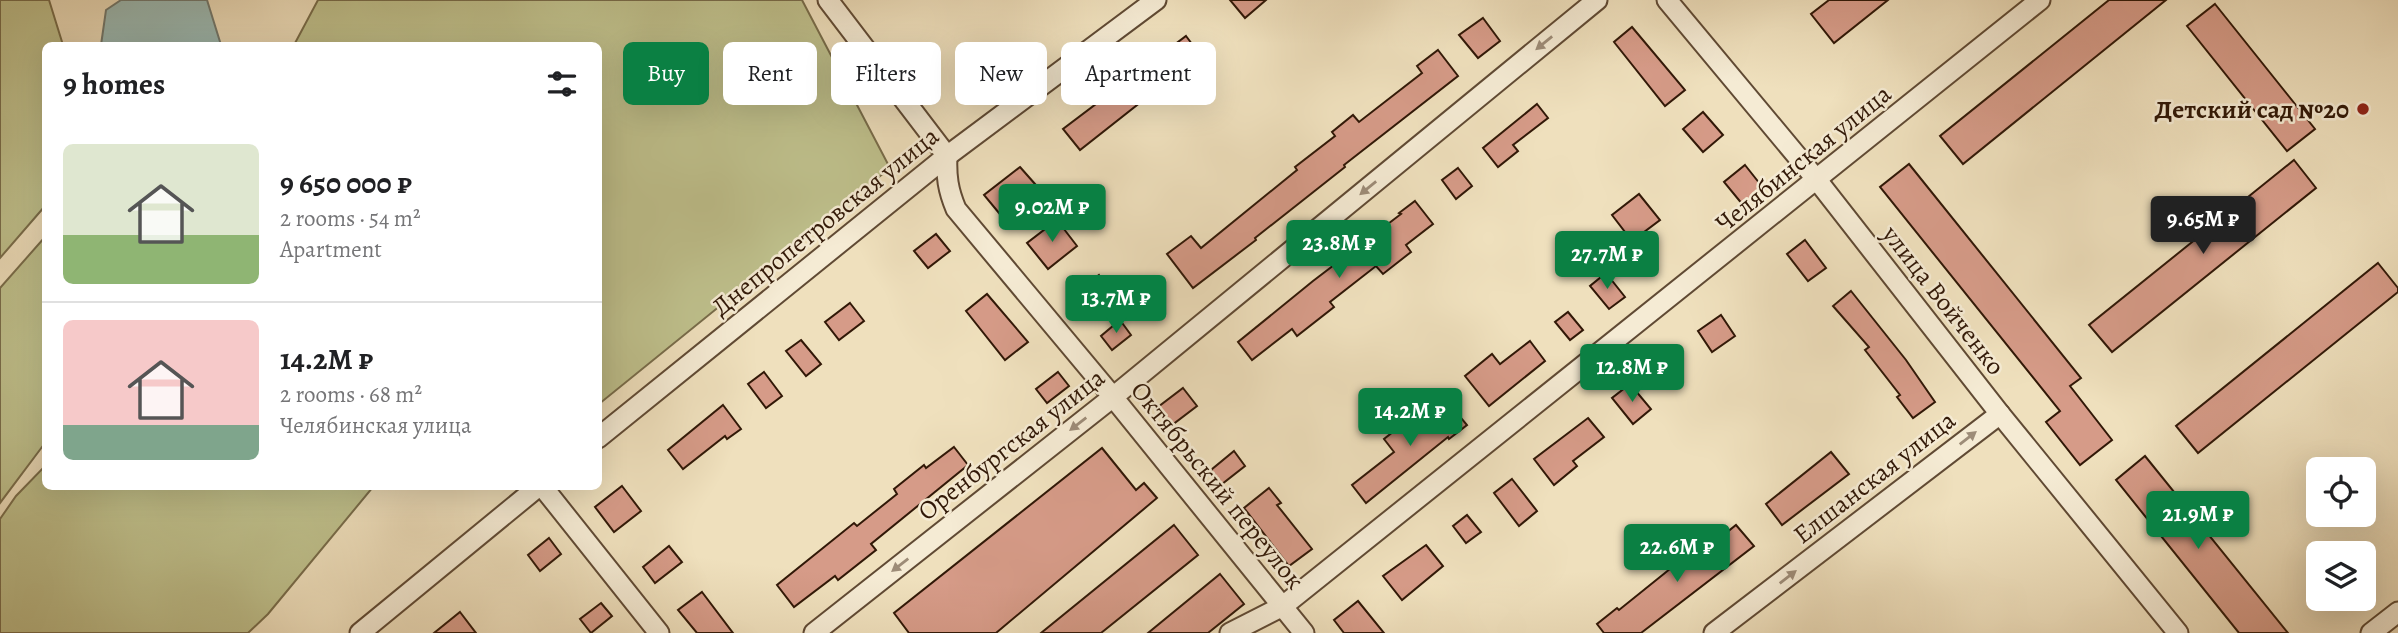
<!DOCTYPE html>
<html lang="en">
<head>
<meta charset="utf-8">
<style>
	body { margin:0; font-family:Alegreya,serif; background:#f2f2f2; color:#202124; height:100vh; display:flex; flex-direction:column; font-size:26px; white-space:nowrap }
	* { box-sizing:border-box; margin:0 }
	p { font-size:23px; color:#757577 }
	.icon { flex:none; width:38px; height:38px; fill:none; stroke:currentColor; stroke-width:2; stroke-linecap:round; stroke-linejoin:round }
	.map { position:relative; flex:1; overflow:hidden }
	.details { position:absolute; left:42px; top:42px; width:560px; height:448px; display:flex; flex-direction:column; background:#fff; border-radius:10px; box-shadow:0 7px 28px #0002 }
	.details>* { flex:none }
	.guide { position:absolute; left:623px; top:42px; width:665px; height:63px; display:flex; gap:14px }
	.tools { position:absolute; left:2306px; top:457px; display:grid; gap:14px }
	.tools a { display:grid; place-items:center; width:70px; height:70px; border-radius:10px; background:#fff; box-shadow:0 7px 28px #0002; font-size:35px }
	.price { position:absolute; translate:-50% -60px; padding:0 16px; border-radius:7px; background:#0b8043; color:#fff; font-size:23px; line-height:46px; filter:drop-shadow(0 2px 4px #0008) }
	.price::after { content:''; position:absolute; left:50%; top:42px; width:21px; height:16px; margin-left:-10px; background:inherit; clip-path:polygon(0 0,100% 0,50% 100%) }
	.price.on { background:#222; color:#fff }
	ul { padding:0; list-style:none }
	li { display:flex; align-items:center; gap:21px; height:175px; padding:0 21px }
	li+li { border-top:2px solid #e0e0e0 }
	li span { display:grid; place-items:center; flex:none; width:196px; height:140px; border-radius:10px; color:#555 }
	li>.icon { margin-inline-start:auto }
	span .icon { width:84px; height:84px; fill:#fffc; stroke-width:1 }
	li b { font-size:30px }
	h2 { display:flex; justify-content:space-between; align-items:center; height:84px; padding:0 21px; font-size:30px }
	.tag { padding:0 24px; border-radius:10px; background:#fff; box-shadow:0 7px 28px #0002; font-size:24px; line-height:63px }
	.tag.on { background:#0b8043; color:#fff }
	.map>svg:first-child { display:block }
</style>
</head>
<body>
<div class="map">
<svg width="2398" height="633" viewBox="0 0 2398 633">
	<rect width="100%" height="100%" fill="#efe0bd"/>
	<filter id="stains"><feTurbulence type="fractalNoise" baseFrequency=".00286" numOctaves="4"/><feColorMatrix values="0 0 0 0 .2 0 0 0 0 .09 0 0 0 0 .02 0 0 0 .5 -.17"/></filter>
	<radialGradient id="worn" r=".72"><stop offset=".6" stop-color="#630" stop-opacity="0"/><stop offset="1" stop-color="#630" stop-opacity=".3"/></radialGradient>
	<g fill="#bfc18d" stroke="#786c4a" stroke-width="2">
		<path d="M 0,0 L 49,0 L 63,45 L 46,46 L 45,206 L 0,258 Z"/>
		<path d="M 318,0 L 802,0 L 890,168 L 599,404 L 598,46 L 294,45 Z"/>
		<path d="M 45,237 L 45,443 L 0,503 L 0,288 Z"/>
		<path d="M 45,466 L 46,486 L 373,487 L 268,614 L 248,633 L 0,633 L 0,519 L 16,496 Z"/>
	</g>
	<path fill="#9bbcb7" stroke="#717a71" stroke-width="2" d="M 121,0 L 207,0 L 221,45 L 101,45 L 106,10 Z"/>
	<g fill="#d69b88" stroke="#311807" stroke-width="2">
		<path d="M 1230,0 L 1266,0 L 1245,18 Z"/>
		<path d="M 1829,0 L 1888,0 L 1834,43 L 1811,14 Z"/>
		<path d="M 2109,0 L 2166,0 L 1963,164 L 1940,136 Z"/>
		<path d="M 2215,4 L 2315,129 L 2287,151 L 2187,26 Z"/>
		<path d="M 1483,18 L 1500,41 L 1478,58 L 1459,35 Z"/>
		<path d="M 1632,27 L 1685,90 L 1665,106 L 1614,42 Z"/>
		<path d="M 1186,36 L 1204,60 L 1162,90 L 1160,87 L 1080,150 L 1063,129 Z"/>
		<path d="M 1438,50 L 1458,76 L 1344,165 L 1345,167 L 1255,238 L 1256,240 L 1193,288 L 1167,254 L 1191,236 L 1201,248 L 1297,170 L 1295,167 L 1335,136 L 1332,132 L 1353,115 L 1359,122 L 1422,73 L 1417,66 Z"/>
		<path d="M 1537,104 L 1548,118 L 1513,145 L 1518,151 L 1498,167 L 1483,148 Z"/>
		<path d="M 1703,112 L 1723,135 L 1703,152 L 1683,129 Z"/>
		<path d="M 2294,160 L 2316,188 L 2112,352 L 2089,325 Z"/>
		<path d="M 1909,164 L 2081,378 L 2070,386 L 2112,440 L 2080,465 L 2046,422 L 2060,411 L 1880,187 Z"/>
		<path d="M 1745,165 L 1764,189 L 1743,205 L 1724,182 Z"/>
		<path d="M 1020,167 L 1035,184 L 999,213 L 984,195 Z"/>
		<path d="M 1458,168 L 1472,186 L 1456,199 L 1442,180 Z"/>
		<path d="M 1639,194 L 1660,220 L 1632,241 L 1612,215 Z"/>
		<path d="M 1415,201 L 1433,224 L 1406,245 L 1411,252 L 1383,274 L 1376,266 L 1330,302 L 1334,307 L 1297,336 L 1292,329 L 1252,360 L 1238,342 L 1313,281 L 1401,214 L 1399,213 Z"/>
		<path d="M 1057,220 L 1077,246 L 1048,269 L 1027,243 Z"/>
		<path d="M 936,234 L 950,251 L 928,268 L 914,251 Z"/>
		<path d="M 1805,240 L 1826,268 L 1808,281 L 1787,254 Z"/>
		<path d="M 2378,263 L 2398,288 L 2398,292 L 2198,453 L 2176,426 Z"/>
		<path d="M 1606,273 L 1625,297 L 1609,309 L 1590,286 Z"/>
		<path d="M 1099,275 L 1110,290 L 1082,312 L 1070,297 Z"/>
		<path d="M 1851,291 L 1906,360 L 1935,402 L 1913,418 L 1897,397 L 1900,395 L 1865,350 L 1869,347 L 1833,306 Z"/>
		<path d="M 987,294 L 1028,342 L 1005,360 L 966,311 Z"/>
		<path d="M 850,303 L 864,321 L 839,340 L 825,322 Z"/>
		<path d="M 1568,312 L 1583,330 L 1570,340 L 1555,322 Z"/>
		<path d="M 1721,315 L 1735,336 L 1712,352 L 1698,331 Z"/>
		<path d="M 1120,320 L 1131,335 L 1112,350 L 1101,336 Z"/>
		<path d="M 801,340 L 821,364 L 806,376 L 786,351 Z"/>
		<path d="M 1530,341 L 1545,361 L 1489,406 L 1465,376 L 1492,354 L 1500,364 Z"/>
		<path d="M 764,372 L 782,396 L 766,408 L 748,384 Z"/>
		<path d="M 1058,372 L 1069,386 L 1047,403 L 1036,389 Z"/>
		<path d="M 1630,384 L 1651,409 L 1633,424 L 1612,398 Z"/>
		<path d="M 1183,388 L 1197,406 L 1172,425 L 1158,407 Z"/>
		<path d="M 1446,400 L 1467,425 L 1449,439 L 1448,437 L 1366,503 L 1352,485 L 1394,452 L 1384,439 L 1407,421 L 1412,427 Z"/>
		<path d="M 723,405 L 741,429 L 727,439 L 725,436 L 683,469 L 668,450 Z"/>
		<path d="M 1588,418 L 1604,437 L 1573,461 L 1577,466 L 1554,485 L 1534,459 Z"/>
		<path d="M 954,447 L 968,465 L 871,544 L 876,550 L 838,580 L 835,576 L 794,607 L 777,585 L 854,523 L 857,526 L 897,494 L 894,489 L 924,465 L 926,468 Z"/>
		<path d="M 1102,448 L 1136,490 L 1144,483 L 1157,498 L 996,633 L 909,633 L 894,613 Z"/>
		<path d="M 1234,451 L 1245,466 L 1222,484 L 1211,470 Z"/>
		<path d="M 1831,452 L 1849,474 L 1782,525 L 1766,504 Z"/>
		<path d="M 2145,456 L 2288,633 L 2239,633 L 2116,480 Z"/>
		<path d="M 1512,479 L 1537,511 L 1519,526 L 1494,493 Z"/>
		<path d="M 622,486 L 641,511 L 614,532 L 595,507 Z"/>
		<path d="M 1269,488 L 1281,503 L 1277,505 L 1312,549 L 1289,566 L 1244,508 Z"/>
		<path d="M 1467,515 L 1481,532 L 1466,543 L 1453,526 Z"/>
		<path d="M 1174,525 L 1198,555 L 1101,633 L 1041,633 Z"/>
		<path d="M 1736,525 L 1754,546 L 1641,633 L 1604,633 L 1597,624 L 1617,608 L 1619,610 L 1701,544 L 1705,550 Z"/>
		<path d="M 549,538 L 561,554 L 540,571 L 528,555 Z"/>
		<path d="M 1426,545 L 1443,566 L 1402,600 L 1383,576 Z"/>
		<path d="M 669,546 L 682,562 L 655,583 L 643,567 Z"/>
		<path d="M 1220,574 L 1244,604 L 1208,633 L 1148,633 Z"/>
		<path d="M 702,592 L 733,633 L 697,633 L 678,610 Z"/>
		<path d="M 1358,601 L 1384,633 L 1344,633 L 1334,620 Z"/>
		<path d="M 601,603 L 612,616 L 591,633 L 580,619 Z"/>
		<path d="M 460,612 L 476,633 L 434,633 Z"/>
	</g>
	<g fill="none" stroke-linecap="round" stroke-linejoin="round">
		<g stroke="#604a34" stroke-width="23">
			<g id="minor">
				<path d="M 828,0 L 947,156 C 946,176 948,190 956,209 L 1113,397 L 1304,633"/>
				<path d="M 1667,0 L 1817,180 L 2000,414 L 2178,633"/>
				<path d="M 598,438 L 947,156 L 1156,0"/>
				<path d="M 542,486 L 659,633"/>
				<path d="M 360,633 L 539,486"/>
				<path d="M 814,633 L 1113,397 L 1597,0"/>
				<path d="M 1230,633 L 1283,606 L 2040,0"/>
				<path d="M 1714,633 L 2000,414"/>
				<path d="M 2371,633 L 2398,612"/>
			</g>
		</g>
		<use href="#minor" stroke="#f5ebd4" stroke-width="19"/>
	</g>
	<defs><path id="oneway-solid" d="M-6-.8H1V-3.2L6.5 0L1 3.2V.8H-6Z" transform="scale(1.75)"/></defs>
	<g fill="#9d8c78">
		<use href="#oneway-solid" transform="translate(1544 43) rotate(141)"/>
		<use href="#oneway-solid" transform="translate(1368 188) rotate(141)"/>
		<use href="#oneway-solid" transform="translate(1078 424) rotate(142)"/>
		<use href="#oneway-solid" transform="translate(1968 438) rotate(-38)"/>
		<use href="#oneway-solid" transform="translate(900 565) rotate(142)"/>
		<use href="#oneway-solid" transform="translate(1788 577) rotate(-38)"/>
	</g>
	<circle fill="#8f2418" stroke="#f5ebd4" stroke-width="2.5" cx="2363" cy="109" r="7"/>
	<g text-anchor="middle" stroke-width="5" stroke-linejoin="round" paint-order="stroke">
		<g font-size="26" font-weight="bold" fill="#311807" stroke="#f5ebd4" text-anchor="end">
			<text x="2349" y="118">Детский сад №20</text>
		</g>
		<g font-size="26" fill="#311807" stroke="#f5ebd4">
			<text transform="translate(1803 158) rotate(-39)" y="9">Челябинская улица</text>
			<text transform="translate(825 221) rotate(-39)" y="9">Днепропетровская улица</text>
			<text transform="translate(1944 300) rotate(52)" y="9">улица Войченко</text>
			<text transform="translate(1011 444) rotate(-38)" y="9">Оренбургская улица</text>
			<text transform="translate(1874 477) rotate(-38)" y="9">Елшанская улица</text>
			<text transform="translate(1218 485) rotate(51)" y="9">Октябрьский переулок</text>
		</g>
	</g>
	<rect width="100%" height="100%" filter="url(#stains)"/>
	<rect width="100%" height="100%" fill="url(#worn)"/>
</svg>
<div class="tools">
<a><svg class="icon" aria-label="locate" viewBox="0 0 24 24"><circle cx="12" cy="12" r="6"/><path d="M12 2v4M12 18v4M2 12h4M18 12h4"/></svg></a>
<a><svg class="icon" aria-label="layers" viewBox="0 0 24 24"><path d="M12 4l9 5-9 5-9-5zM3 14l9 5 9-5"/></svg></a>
</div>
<b class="price" style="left:1052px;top:244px">9.02M ₽</b>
<b class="price on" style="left:2203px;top:256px">9.65M ₽</b>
<b class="price" style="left:1339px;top:280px">23.8M ₽</b>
<b class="price" style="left:1607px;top:291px">27.7M ₽</b>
<b class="price" style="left:1116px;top:335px">13.7M ₽</b>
<b class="price" style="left:1632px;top:404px">12.8M ₽</b>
<b class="price" style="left:1410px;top:448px">14.2M ₽</b>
<b class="price" style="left:2198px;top:551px">21.9M ₽</b>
<b class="price" style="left:1677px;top:584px">22.6M ₽</b>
<div class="guide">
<a class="tag on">Buy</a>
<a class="tag">Rent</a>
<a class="tag">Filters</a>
<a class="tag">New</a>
<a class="tag">Apartment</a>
</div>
<section class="details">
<h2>9 homes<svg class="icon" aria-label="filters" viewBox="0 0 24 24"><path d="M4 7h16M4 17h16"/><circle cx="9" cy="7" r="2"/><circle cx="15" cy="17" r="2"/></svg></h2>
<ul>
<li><span style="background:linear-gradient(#dfe7d0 65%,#8fb573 0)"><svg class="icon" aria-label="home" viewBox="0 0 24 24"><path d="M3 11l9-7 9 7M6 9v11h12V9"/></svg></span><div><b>9 650 000 ₽</b><p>2 rooms · 54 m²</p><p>Apartment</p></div></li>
<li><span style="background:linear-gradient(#f6c9c9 75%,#7fa58c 0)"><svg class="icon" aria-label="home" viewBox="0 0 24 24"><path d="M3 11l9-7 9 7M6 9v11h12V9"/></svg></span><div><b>14.2M ₽</b><p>2 rooms · 68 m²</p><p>Челябинская улица</p></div></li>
</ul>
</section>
</div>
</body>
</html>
